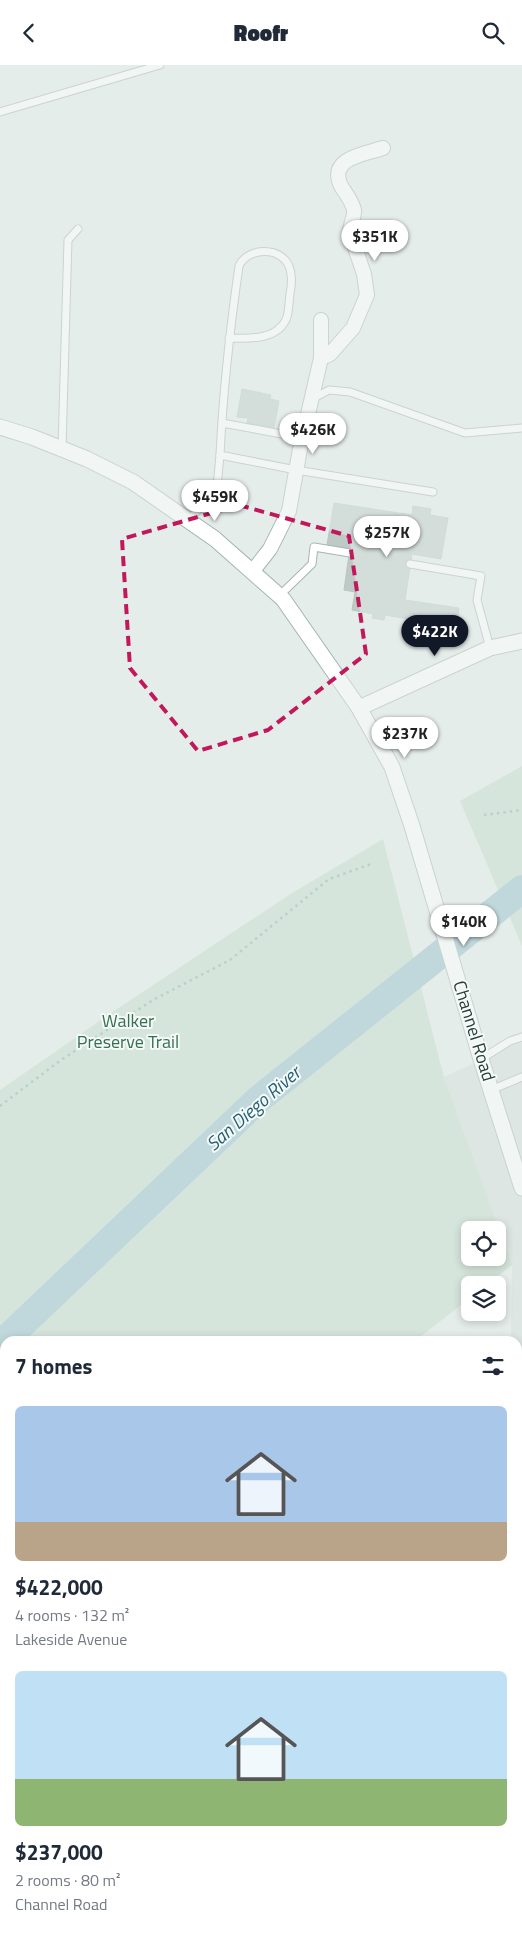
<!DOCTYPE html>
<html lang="en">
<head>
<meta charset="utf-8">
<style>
	body { margin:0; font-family:"Titillium Web",sans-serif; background:#f2f2f3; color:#1f2937; height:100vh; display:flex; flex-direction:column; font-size:19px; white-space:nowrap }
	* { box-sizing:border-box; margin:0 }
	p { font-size:16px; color:#747a83 }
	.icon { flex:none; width:28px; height:28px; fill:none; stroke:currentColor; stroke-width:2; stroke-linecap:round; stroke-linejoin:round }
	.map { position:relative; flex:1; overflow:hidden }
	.sheet { position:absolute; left:0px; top:1271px; width:522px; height:601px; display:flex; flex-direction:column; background:#fff; border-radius:15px 15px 0 0; box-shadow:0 2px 8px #0003 }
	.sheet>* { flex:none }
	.buttons { position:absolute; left:461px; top:1156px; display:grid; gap:10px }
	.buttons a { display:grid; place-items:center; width:45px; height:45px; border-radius:8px; background:#fff; box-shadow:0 2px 8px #0003; font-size:25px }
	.price { position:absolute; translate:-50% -42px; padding:0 11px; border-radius:18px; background:#fff; color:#222; font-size:16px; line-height:32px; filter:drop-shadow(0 1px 2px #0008) }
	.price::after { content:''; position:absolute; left:50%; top:30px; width:15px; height:11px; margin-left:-8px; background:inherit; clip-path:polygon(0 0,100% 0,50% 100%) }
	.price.current { background:#111827; color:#fff }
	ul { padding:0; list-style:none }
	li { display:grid; align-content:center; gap:10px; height:265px; padding:0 15px }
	li span { display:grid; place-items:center; height:155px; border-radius:8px; color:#555 }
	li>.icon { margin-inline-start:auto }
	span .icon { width:90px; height:90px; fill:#fffc; stroke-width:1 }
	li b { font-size:21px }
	h2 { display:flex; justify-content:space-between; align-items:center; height:60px; padding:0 15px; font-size:21px }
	header { display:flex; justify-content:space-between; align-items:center; height:65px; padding:0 15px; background:#fff; font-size:22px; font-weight:800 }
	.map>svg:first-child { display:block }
</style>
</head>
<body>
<header><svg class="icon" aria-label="back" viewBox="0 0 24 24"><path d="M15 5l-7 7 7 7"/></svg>Roofr<svg class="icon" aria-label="search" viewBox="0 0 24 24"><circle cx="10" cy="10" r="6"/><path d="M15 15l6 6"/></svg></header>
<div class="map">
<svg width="522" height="1872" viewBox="0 0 522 1872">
	<rect width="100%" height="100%" fill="#e5edea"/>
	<path fill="#d3ddd9" d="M 522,976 L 522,1872 L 0,1872 L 0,1649 L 5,1649 L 5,1868 L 518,1868 L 518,1276 L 511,1276 L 512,1201 L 444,1012 Z"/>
	<g fill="#c0dcca" fill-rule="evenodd">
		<path d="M 522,701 L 522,881 L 460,736 Z"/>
		<path d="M 383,774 L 444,1012 L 512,1200 L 487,1220 L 470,1220 L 470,1233 L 415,1276 L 5,1276 L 5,1649 L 0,1649 L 0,1025 L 111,948 L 292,828 ZM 470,1165 L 498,1165 L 498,1192 L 470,1192 Z"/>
	</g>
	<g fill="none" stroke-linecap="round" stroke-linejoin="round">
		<path stroke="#92becd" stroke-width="28" d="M 0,1280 L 259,1034 L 522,824"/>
	</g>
	<g fill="#bdcac6" stroke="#b8c6c1">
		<path d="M 242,324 L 271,330 L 270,334 L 279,336 L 274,363 L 247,358 L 248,353 L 237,352 Z"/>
		<path d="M 334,438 L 412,450 L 413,441 L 431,444 L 430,450 L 448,453 L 441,494 L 412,489 L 405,535 L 459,543 L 458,554 L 427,549 L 426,557 L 385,550 L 384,555 L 372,553 L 373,549 L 352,545 L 355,527 L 344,525 L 350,483 L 327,480 Z"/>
		<path d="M 344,1868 L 431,1868 L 430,1872 L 344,1872 Z"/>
	</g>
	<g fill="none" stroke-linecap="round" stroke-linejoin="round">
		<g stroke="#a8b5b1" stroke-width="9">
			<g id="service">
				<path d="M 0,47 L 160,0"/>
				<path d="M 312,334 L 329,325 L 350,327 L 465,368 L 522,363"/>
				<path d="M 222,358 L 303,373"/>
				<path d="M 62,383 L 68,175 L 78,164"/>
				<path d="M 220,390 C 223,326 230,264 239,201 C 246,185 273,181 285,195 C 293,203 292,219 290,229 C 289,236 289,245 287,252 C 279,275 249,274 229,273"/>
				<path d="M 188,456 L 207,435 L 217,422 L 220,390 L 296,405 L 433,427"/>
				<path d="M 410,499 L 481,511 L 477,535 L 490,583"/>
				<path d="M 279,531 L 312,499 L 314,482 L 350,488"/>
				<path d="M 481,994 L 510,976 L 522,972"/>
				<path d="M 491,1025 L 522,1012"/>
				<path d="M 518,1658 L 522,1658"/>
				<path d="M 0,1726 L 5,1726"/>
				<path d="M 0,1807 L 5,1807"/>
				<path d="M 518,1818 L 522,1818"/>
				<path d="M 0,1869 L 3,1872"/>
				<path d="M 447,1872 L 447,1868"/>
			</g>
		</g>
		<g stroke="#a8b5b1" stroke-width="16">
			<g id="minor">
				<path d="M 321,293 L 330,289 L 353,263 L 367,230 L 364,209 L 350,168 C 349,160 355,153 354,145 C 352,136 346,129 341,121 C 328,93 364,89 383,83"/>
				<path d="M 252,507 L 270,484 L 289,446 L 300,384 L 321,293 L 321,255"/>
			</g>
		</g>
		<g stroke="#a8b5b1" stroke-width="17">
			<path id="tertiary" d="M 359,643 L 490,583 L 522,576"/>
		</g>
		<g stroke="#a1b5af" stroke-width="17">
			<path id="secondary" d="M 0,362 L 32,372 L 87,394 L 133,417 L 215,474 L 283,534 L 359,643 L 392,702 L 412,761 L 481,994 L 522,1123"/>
		</g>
		<g stroke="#88aea5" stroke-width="2.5" stroke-dasharray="2.5 4" stroke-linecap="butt">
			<path d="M 484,750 L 522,745"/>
			<path d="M 0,1041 L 61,995 L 153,935 L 230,895 L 329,814 L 374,798"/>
		</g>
		<use href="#service" stroke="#fff" stroke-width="7"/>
		<use href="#minor" stroke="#fff" stroke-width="14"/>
		<use href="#tertiary" stroke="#fff" stroke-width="15"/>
		<use href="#secondary" stroke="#fff" stroke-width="15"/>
	</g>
	<path d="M0 0H522V1872H0ZM 239,440 L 349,471 L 366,589 L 268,665 L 198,686 L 130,603 L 122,474 Z" fill="#e5edea" fill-opacity=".55" fill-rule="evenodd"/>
	<path fill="none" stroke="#c2185b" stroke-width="4" stroke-dasharray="10 6" stroke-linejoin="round" d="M 239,440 L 349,471 L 366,589 L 268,665 L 198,686 L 130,603 L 122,474 Z"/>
	<g text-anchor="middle" stroke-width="4" stroke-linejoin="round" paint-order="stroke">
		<g font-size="18" fill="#337150" stroke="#f5f9f8">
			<text x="128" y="962">Walker<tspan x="128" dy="21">Preserve Trail</tspan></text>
		</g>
		<g font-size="18" fill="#263d39" stroke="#f5f9f8">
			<text transform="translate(474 966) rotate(73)" y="6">Channel Road</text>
		</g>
		<g font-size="19" font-style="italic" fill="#246074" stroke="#f5f9f8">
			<text transform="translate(253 1043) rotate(-41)" y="7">San Diego River</text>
		</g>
	</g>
</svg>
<div class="buttons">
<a><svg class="icon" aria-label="locate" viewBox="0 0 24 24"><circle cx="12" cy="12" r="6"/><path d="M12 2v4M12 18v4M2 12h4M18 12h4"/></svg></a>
<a><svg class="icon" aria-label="layers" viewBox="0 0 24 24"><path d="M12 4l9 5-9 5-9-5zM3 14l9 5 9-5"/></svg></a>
</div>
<b class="price" style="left:375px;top:197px">$351K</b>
<b class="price" style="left:313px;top:390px">$426K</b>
<b class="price" style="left:215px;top:457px">$459K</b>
<b class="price" style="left:387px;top:493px">$257K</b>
<b class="price current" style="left:435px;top:592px">$422K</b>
<b class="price" style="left:405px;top:694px">$237K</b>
<b class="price" style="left:464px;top:882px">$140K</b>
<section class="sheet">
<h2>7 homes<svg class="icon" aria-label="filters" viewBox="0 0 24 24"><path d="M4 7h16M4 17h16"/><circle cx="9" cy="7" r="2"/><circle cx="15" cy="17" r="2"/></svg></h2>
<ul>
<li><span style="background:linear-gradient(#a9c7e8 75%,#b9a48a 0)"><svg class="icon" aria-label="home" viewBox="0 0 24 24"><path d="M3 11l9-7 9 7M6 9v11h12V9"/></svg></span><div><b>$422,000</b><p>4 rooms · 132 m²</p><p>Lakeside Avenue</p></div></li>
<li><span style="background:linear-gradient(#bfe0f5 70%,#8fb573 0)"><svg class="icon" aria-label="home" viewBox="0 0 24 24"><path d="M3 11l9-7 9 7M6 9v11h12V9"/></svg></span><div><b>$237,000</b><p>2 rooms · 80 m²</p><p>Channel Road</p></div></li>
</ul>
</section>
</div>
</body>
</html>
